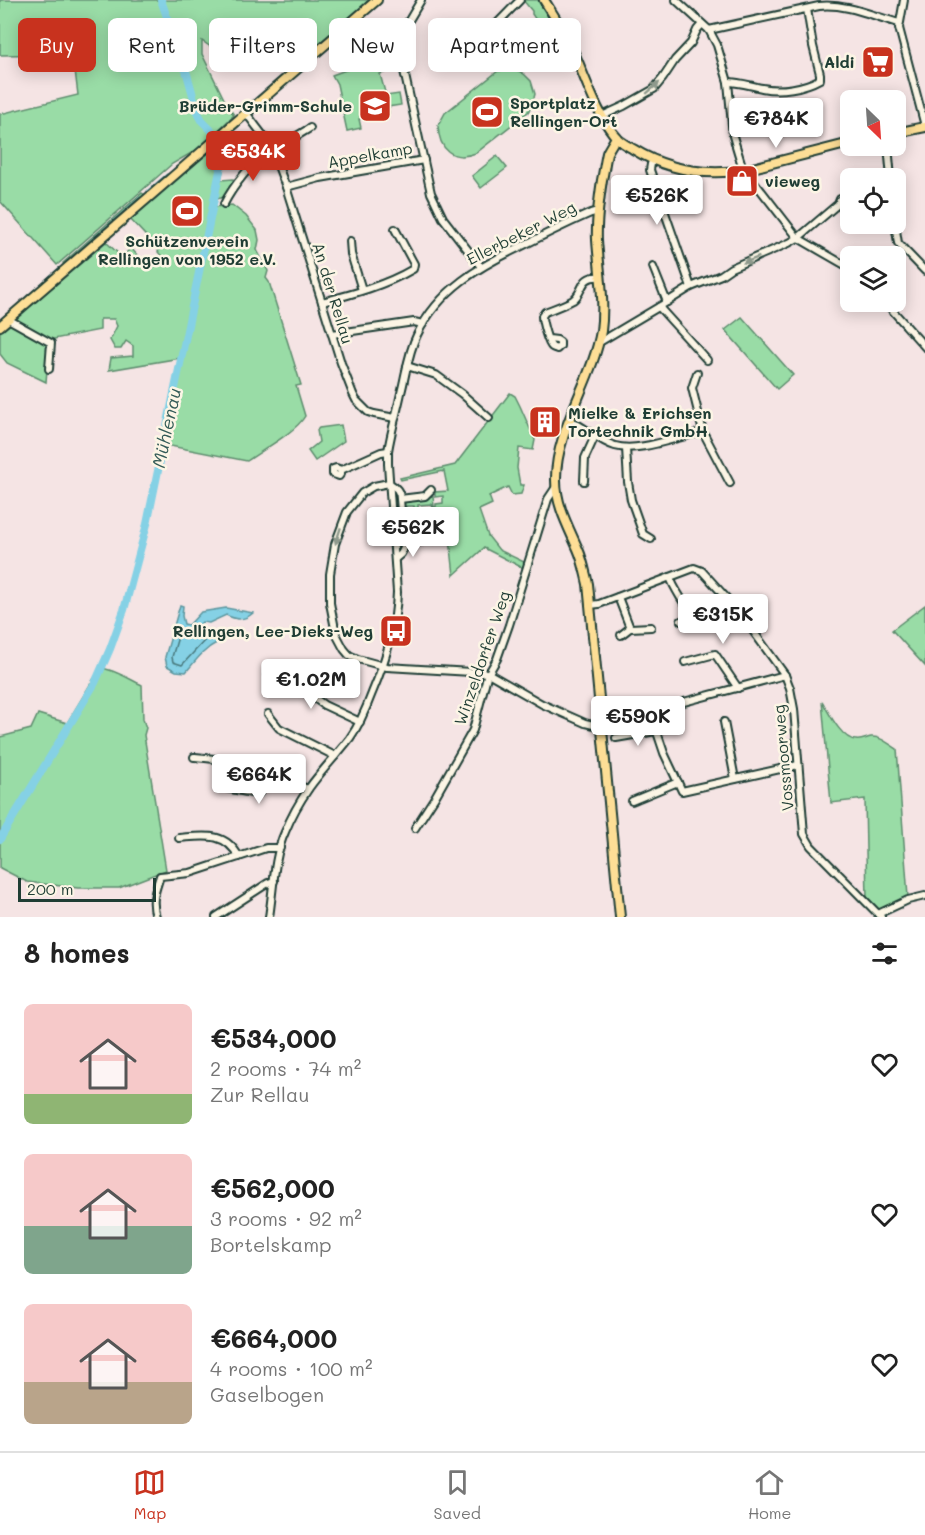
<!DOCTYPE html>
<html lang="en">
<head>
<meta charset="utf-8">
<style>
	body { margin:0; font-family:Mali,sans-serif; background:#f6f6f6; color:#222; height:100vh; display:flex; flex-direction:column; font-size:22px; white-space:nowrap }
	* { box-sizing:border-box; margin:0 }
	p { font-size:20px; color:#767676 }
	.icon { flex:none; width:33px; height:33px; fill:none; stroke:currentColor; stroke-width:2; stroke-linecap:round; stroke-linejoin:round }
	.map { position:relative; height:917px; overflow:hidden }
	.side { display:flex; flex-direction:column; background:#fff; flex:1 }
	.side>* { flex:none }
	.hud { position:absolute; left:18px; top:18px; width:600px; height:54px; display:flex; gap:12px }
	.needle { width:39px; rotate:155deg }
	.tools { position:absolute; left:840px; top:90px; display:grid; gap:12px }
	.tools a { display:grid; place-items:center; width:66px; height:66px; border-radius:9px; background:#fff; box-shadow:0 3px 15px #0003; font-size:30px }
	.scale { position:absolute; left:18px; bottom:15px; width:138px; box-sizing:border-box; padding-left:6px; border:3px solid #1f3d34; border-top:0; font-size:16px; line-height:21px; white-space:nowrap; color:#1f3d34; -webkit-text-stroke:4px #fcf5e5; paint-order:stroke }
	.price { position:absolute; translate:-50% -51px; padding:0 14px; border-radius:6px; background:#fff; color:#222; font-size:20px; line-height:39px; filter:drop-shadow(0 2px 3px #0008) }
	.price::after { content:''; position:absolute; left:50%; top:36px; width:18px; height:14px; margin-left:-9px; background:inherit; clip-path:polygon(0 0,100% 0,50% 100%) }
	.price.current { background:#c8321e; color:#fff }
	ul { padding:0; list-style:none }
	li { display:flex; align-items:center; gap:18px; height:150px; padding:0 24px }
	li span { display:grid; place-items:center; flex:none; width:168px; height:120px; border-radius:9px; color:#555 }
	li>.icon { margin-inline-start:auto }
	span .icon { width:72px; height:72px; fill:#fffc; stroke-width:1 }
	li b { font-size:26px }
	h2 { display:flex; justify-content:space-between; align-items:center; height:72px; padding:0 24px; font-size:26px }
	.tag { padding:0 21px; border-radius:9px; background:#fff; box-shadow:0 3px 15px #0003; font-size:21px; line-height:54px }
	.tag.current { background:#c8321e; color:#fff }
	.menu { display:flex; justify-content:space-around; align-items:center; height:84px; border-top:2px solid #e0e0e0; background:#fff; font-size:16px; color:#767676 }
	.menu a { display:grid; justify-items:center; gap:3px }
	.menu .current { color:#c8321e }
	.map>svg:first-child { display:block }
</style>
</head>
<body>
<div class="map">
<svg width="925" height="917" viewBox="0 0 925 917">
	<rect width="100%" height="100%" fill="#f5e4e4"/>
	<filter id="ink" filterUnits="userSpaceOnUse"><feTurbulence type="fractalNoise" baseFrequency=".0167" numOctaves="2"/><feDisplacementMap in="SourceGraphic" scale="12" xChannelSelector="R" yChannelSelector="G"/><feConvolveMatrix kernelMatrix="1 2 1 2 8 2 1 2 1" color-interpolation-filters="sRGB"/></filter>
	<g filter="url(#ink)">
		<g fill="#99dca6" stroke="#5c8c6d" stroke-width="1.5">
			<path d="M 0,0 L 369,0 L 314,50 L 289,25 L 262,39 L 221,54 L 202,41 L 202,54 L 227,105 L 234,115 L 200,148 L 172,164 L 57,265 L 0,201 L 0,114 L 78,95 L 73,54 L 0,55 Z"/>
			<path d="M 523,0 L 538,0 L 573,59 L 571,61 L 552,35 L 540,43 L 538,40 L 544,33 L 543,26 C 537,23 535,19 532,14 L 532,11 Z"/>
			<path d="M 379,58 L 383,62 L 384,73 L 380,74 L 386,96 L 399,94 L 401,105 L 388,107 L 389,113 L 359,119 L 361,128 L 347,131 L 337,84 L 332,75 Z"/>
			<path d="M 511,69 L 519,71 L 524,74 L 531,81 L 535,94 L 532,105 L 528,112 L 476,153 C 452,162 439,149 438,126 L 445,113 L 498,71 Z"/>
			<path d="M 226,140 L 227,152 L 221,180 L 233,179 L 234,184 L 224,197 L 217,199 L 215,207 L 232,205 L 246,216 L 257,230 L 259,240 L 257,250 L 268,271 L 266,278 L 269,282 L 301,385 L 296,386 L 305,416 C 296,432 262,450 247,461 L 165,445 L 202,270 L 198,269 L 180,358 L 109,370 L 111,358 L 133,356 L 133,346 L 126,341 L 121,349 L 115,349 L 110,340 L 117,326 L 114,319 L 100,319 L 100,330 L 49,340 L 15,319 L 106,242 L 122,257 L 131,248 L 150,270 L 165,260 L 158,252 L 159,250 L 130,219 L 192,166 Z"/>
			<path d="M 497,156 L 507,168 L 481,188 L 472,176 Z"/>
			<path d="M 142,193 L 145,195 L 145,198 L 65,265 L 63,263 Z"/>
			<path d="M 742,317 L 793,375 L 777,389 L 725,330 Z"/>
			<path d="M 11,324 L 49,344 L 46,382 L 7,363 L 0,354 L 0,332 Z"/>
			<path d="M 510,393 L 515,396 L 520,406 L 535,440 L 533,450 L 519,448 L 517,468 L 520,485 L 524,485 L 521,494 L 512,495 L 508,487 L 489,496 L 492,504 L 479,510 L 488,536 L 499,550 L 526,563 L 525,569 L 484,548 L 454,575 L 450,539 L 444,539 L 444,533 L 437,534 L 438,540 L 436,540 L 435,531 L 444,530 L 443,524 L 446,523 L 444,511 L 436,511 L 436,514 L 434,514 L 432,504 L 418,505 L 418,512 L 414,511 L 414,506 L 406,506 L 406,511 L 403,511 L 402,502 L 404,499 L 433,496 L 434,507 L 436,507 L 436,504 L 443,503 L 443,496 L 435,497 L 435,492 L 448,491 L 444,471 L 401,480 L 400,478 L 455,465 Z"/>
			<path d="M 341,425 L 344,441 L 315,461 L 308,451 L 319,442 L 317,430 L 319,428 Z"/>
			<path d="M 925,605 L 925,666 L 892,630 Z"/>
			<path d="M 100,668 C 114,669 129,679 142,685 L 143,719 L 146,728 L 144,735 L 166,870 L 119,888 L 78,888 L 27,882 L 0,868 L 0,737 L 31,729 L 38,714 L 67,723 Z"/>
			<path d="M 822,701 C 829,713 842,740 856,740 C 861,741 866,738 871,737 C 880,736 889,744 897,749 L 908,897 L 878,911 L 867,900 L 865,799 L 831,803 Z"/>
		</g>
		<path fill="#85d1e5" stroke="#5c969e" stroke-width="1.5" d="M 180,605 L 183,606 L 182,616 L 184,624 L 189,625 L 201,612 L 226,608 L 253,613 C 244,621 236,620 226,615 L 209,623 L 202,622 L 197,627 L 205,632 L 219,636 L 218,642 C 204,649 196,660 186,672 L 176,671 L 167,666 L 165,657 Z"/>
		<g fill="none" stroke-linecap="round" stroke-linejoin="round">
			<path stroke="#48787b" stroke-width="1.5" d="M 180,630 L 192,630 L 205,640 L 182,665 L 173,662 L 172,657 Z"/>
			<g stroke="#5c969e" stroke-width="1.5">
				<path d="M 211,133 L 213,131"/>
				<path d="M 147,191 L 167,174"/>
				<path d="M 66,262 L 140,197"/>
				<path d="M 14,319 L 104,243"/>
				<path d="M 0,320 L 59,268"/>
				<path d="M 0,331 L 10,322"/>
			</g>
			<path stroke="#85d1e5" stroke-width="8" d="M 0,839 L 95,683 L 110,649 L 124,610 L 147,524 L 223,156 L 222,141 L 203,122 L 198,113 L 187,74 L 161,0"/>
			<g stroke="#1f3d34" stroke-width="10">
				<g id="minor">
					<path d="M 421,0 L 408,22 L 400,53 L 431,193 L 443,218 L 481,267"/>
					<path d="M 676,0 L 709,30 L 717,45 L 728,82 L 733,136 L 742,166 L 798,238 L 850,268"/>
					<path d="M 904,0 L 899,28 L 925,126"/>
					<path d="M 709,30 L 819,6 C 846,3 873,16 899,23"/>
					<path d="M 473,48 L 520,0"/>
					<path d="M 728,82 C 740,82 751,86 762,88 C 780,92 804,88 820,79 L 820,74 L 813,46 L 807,9"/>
					<path d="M 246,113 L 262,134 L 272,150 L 286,187 L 341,363 L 353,394 L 356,400 L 368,412 L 374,414 L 395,418"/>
					<path d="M 602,116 L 624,106 L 654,89 L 663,78 L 675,60 L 691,43 L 697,30 L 702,24"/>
					<path d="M 888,146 L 891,178"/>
					<path d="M 653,160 L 651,164 L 650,170 L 691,287"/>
					<path d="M 286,187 L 320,178 L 424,160"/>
					<path d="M 224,204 C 232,188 253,160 269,151 C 283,144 297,136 310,128"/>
					<path d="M 895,224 L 898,243 L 925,271"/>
					<path d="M 350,241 L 351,254 L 362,290"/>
					<path d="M 653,267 L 667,302"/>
					<path d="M 322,302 C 353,294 386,285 413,269 L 414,264 L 395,229"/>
					<path d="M 885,302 L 925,347"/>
					<path d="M 659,307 L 707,360"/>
					<path d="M 8,319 L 51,343 L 49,369"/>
					<path d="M 332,334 L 414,322 L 423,324"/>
					<path d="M 549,339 L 557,340 L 560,342 L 560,346 L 557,349 C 555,348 553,348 552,347 C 548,344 542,322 542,316 L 545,312 C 555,308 564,305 573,300 C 585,291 579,275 601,277"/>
					<path d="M 598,343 L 667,302 L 691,287 L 721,275 L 731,268 L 789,243 L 798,238 L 838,204 L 840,199"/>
					<path d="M 407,366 L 436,375 L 462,394 L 489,418"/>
					<path d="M 697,373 L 692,388 L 703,432"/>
					<path d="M 570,421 C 586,427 598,441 615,446 C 640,453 677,436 703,432 L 730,483"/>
					<path d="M 626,448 L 628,482 L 631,500 L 643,534 L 651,539"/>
					<path d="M 341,470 L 341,473 L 339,476 L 333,474 L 333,469 L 336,468 L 341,470 L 381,452 L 388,451"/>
					<path d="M 584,481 L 585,458 L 595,436"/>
					<path d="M 400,499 L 425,496 L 431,490"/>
					<path d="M 402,521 L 433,519 L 434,540 L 404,543"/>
					<path d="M 395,559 L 401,554 L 404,548 L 400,499 C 400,491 396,487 389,483 L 374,486 L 362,493 L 347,512 L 335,544 L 330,574 L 330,603 L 336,634 L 344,649 L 349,655 L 358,659 L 387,667 L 488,673 L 542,704 L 585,723 L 602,727"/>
					<path d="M 670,577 C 672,584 687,610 693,614 C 698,617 706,618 711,617"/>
					<path d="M 618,597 L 630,628 L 621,635"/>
					<path d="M 590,605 L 599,604 L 694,568 L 702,571 L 740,613 L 785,675 L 790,688 L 794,709 L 804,834 L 811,846 L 881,917"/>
					<path d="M 681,621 L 690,617 L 693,614"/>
					<path d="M 630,628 L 651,627"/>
					<path d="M 685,662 L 715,654 L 738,688"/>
					<path d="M 268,674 L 280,673 L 324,705 L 360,722"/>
					<path d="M 785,675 L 650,711 L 664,753 L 682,791 L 798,765"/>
					<path d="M 268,714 L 279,728 L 335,756"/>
					<path d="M 724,722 L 735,779"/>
					<path d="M 616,738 L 656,731"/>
					<path d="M 194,757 C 216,759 239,761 260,769 C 276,775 292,783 308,789"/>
					<path d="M 226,788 L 252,793 L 259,793 L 272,774"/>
					<path d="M 632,801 L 678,782"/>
					<path d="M 415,828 L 435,797 L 473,730 L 487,676 L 497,659 L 509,625 L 548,499 L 556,487"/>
					<path d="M 179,838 C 204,836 225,831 239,857"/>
					<path d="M 878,914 L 908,900 L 925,896"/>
					<path d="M 156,917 C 151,900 155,892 160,876 L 190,873 L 266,848 L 280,848"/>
					<path d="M 216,917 L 268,883 L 274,881"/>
					<path d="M 269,917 C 273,892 274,855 285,832 C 291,817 300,801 309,788 C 322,770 337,755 350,738 C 360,724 366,709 372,693 C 386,660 396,628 397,592 L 388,464 L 388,451 C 391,432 397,412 401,393 C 406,374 408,353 417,335 C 439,289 480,266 524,245 C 546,234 568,223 591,213 L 598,211"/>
				</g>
			</g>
			<g stroke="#1f3d34" stroke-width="12">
				<g id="major">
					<path d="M 544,0 C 554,16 564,31 572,48 C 585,76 597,117 618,139 C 622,143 628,146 633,149 C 667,170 706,176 745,170 L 850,143"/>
					<path d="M 896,133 L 925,127"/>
					<path d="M 616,137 C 613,143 609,148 607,153 C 605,162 604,171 602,180 C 599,200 596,220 597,240 C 599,270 605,301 601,331 C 593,379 555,431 556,480 C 556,505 568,526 578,549 C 583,560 585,572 588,584 L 620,917"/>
					<path d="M 0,326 L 377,0"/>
				</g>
			</g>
			<use href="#minor" stroke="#fcf5e5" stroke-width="6"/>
			<use href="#major" stroke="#fdde96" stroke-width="8"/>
		</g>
		<defs><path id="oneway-solid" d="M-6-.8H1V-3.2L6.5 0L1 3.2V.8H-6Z" transform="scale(1.5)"/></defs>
		<g fill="#8e998c">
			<use href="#oneway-solid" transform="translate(653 88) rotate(-41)"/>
			<use href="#oneway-solid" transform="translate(751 260) rotate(159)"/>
			<use href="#oneway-solid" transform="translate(338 536) rotate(108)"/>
		</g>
	</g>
	<defs>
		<g id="supermarket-square" transform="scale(1.725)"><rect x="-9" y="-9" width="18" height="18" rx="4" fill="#c8321e" stroke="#fcf5e5"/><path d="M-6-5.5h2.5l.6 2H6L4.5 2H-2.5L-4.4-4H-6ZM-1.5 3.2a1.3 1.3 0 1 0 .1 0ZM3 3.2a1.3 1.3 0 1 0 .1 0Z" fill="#fff"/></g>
		<g id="school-square" transform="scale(1.725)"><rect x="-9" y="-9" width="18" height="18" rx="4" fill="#c8321e" stroke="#fcf5e5"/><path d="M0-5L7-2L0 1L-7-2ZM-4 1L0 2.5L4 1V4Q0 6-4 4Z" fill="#fff"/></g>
		<g id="stadium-square" transform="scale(1.725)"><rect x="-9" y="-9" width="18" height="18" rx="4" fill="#c8321e" stroke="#fcf5e5"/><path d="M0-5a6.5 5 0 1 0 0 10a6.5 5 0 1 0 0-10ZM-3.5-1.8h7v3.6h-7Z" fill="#fff"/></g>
		<g id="shop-square" transform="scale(1.725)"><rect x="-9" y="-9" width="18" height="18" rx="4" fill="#c8321e" stroke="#fcf5e5"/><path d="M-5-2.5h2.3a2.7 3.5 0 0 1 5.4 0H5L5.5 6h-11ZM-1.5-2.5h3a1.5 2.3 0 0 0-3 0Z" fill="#fff"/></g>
		<g id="building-square" transform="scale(1.725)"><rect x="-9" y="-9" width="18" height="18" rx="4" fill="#c8321e" stroke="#fcf5e5"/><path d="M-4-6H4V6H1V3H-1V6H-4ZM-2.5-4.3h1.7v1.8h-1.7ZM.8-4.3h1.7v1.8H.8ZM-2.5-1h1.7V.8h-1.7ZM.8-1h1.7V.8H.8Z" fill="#fff"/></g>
		<g id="bus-square" transform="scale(1.725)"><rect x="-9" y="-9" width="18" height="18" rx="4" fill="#c8321e" stroke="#fcf5e5"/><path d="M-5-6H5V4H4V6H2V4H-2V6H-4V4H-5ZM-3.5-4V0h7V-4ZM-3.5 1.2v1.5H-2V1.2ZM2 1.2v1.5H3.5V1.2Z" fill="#fff"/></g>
	</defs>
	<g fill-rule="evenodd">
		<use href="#supermarket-square" x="878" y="62"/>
		<use href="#school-square" x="375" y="106"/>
		<use href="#stadium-square" x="487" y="112"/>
		<use href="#shop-square" x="742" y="181"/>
		<use href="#stadium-square" x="187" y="211"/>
		<use href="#building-square" x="545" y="422"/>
		<use href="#bus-square" x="396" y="631"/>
	</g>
	<g text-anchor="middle" stroke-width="5" stroke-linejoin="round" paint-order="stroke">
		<g font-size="16" font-weight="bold" fill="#1f3d34" stroke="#fcf5e5" text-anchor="end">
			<text x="855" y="68">Aldi</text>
			<text x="510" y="109" text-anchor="start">Sportplatz<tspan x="510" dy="18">Rellingen-Ort</tspan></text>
			<text x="352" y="112">Brüder-Grimm-Schule</text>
			<text x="765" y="187" text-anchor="start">vieweg</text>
			<text x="187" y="247" text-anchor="middle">Schützenverein<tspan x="187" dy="18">Rellingen von 1952 e.V.</tspan></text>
			<text x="568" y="419" text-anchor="start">Mielke &amp; Erichsen<tspan x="568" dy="18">Tortechnik GmbH</tspan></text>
			<text x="373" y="637">Rellingen, Lee-Dieks-Weg</text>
		</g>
		<g font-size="16" fill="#1f3d34" stroke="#fcf5e5">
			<text transform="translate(370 155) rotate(-10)" y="6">Appelkamp</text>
			<text transform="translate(521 233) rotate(-27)" y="6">Ellerbeker Weg</text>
			<text transform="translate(333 293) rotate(73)" y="6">An der Rellau</text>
			<text transform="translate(482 658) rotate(-71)" y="6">Winzeldorfer Weg</text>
			<text transform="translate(783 758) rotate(-95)" y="6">Vossmoorweg</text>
		</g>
		<g font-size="18" font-style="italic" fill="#335b57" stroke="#fcf5e5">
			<text transform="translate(167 428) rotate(-78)" y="6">Mühlenau</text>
		</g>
	</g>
</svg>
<div class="tools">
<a><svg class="needle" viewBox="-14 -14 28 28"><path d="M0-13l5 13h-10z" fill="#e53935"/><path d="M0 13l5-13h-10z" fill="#767676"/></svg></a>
<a><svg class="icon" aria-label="locate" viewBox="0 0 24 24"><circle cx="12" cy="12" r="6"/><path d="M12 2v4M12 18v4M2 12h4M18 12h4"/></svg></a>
<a><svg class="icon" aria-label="layers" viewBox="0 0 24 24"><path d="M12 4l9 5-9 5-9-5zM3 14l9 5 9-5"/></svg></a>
</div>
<div class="scale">200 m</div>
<b class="price" style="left:776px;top:149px">€784K</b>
<b class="price current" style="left:253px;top:182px">€534K</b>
<b class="price" style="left:657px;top:226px">€526K</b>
<b class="price" style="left:413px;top:558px">€562K</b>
<b class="price" style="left:723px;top:645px">€315K</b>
<b class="price" style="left:311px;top:710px">€1.02M</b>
<b class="price" style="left:638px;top:747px">€590K</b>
<b class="price" style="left:259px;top:805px">€664K</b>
<div class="hud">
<a class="tag current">Buy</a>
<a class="tag">Rent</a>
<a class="tag">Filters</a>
<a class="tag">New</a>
<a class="tag">Apartment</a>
</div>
</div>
<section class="side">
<h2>8 homes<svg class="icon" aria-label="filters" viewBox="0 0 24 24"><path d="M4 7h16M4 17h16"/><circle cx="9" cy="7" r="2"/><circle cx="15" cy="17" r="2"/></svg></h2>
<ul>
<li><span style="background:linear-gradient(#f6c9c9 75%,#8fb573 0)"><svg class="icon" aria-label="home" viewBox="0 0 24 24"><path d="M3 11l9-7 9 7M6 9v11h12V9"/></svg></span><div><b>€534,000</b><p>2 rooms · 74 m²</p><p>Zur Rellau</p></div><svg class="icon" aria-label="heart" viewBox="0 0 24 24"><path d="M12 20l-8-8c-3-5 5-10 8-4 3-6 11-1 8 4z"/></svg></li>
<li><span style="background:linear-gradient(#f6c9c9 60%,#7fa58c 0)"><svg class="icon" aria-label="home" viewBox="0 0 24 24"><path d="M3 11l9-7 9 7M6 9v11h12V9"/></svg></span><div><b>€562,000</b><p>3 rooms · 92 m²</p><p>Bortelskamp</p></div><svg class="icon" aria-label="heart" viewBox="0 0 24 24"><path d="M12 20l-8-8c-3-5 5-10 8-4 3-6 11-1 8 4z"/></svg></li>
<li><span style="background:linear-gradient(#f6c9c9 65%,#b9a48a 0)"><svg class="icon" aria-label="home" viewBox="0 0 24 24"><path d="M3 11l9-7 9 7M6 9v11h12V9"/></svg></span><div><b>€664,000</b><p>4 rooms · 100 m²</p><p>Gaselbogen</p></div><svg class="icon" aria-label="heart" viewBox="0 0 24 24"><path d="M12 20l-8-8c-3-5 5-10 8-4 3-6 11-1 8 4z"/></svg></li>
</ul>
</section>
<nav class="menu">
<a class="current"><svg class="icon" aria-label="map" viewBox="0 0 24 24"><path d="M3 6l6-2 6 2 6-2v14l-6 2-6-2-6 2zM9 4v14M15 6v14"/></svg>Map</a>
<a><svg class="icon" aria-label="saved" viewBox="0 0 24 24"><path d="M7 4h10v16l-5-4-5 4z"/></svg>Saved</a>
<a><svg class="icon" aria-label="home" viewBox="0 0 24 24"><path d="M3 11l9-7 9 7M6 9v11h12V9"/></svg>Home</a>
</nav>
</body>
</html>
